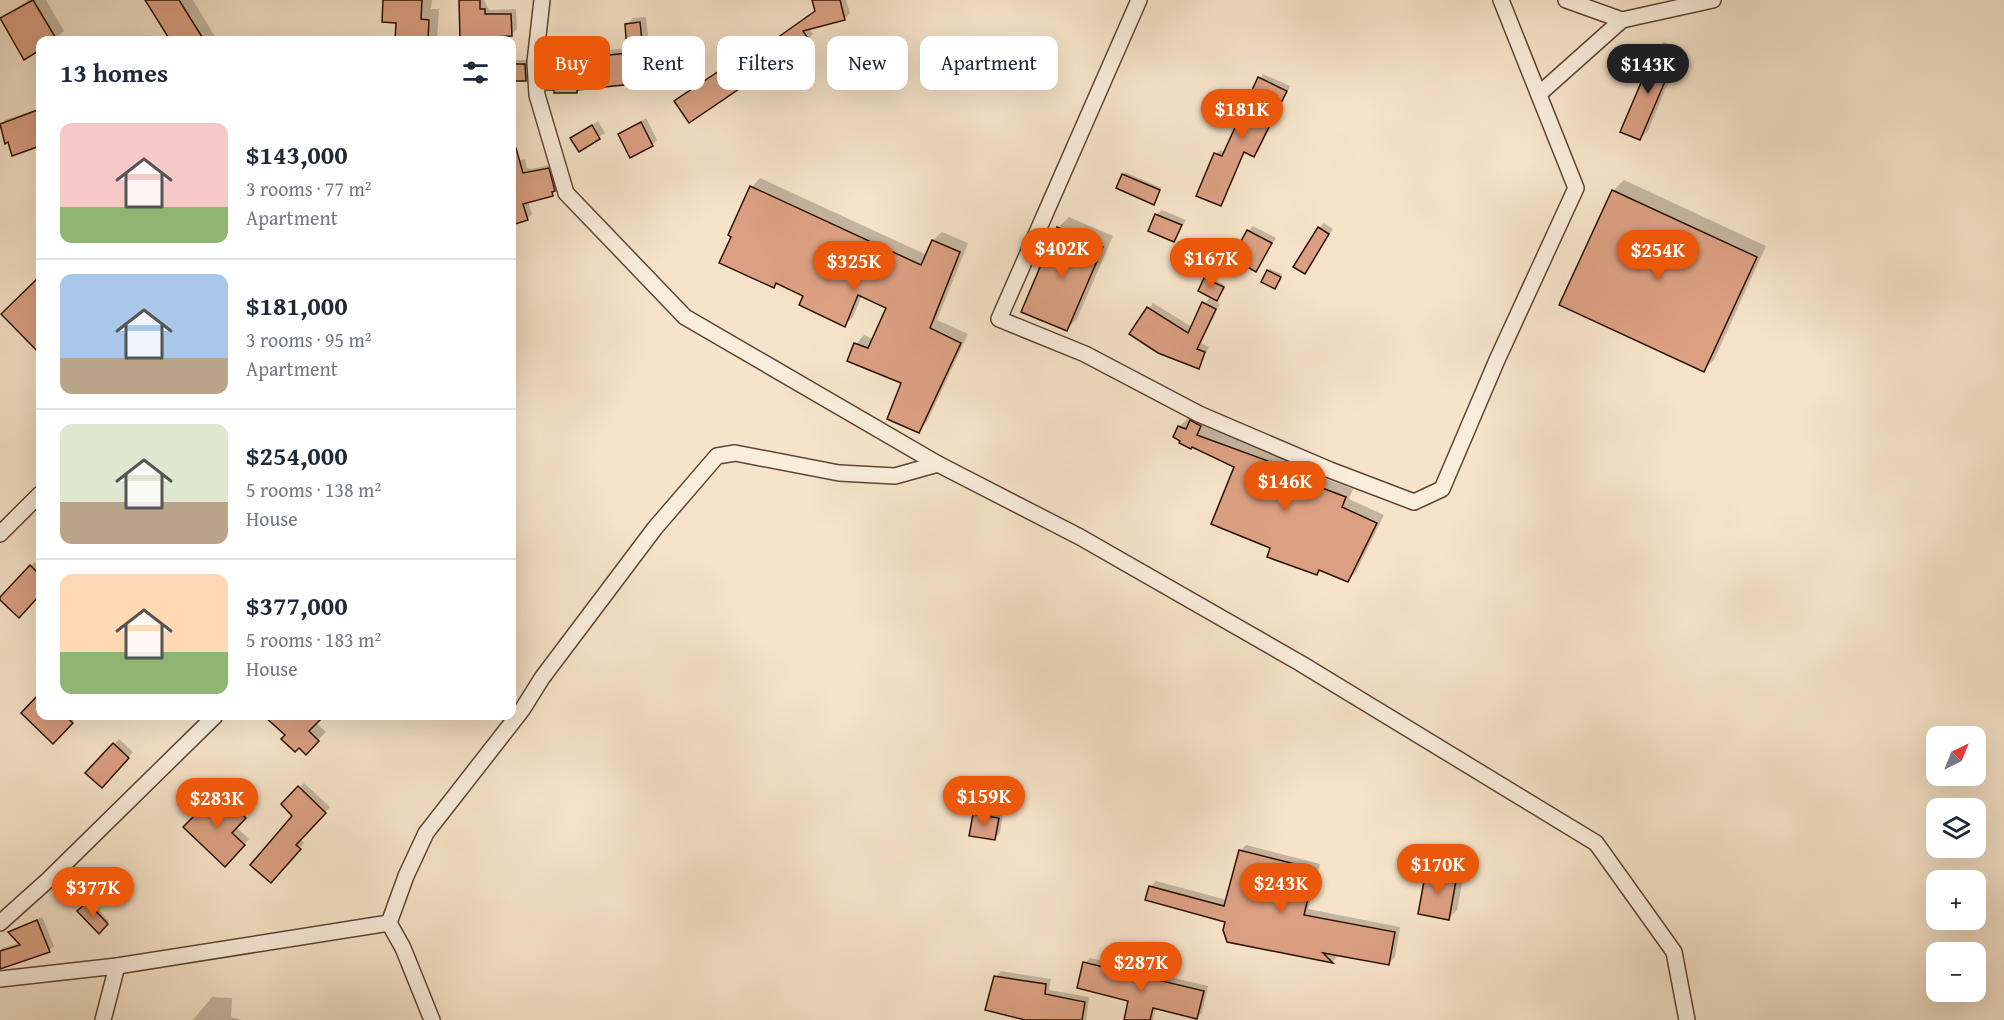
<!DOCTYPE html>
<html lang="en">
<head>
<meta charset="utf-8">
<style>
	body { margin:0; font-family:"Gentium Book Plus",serif; background:#f6f6f7; color:#1f2937; height:100vh; display:flex; flex-direction:column; font-size:22px; white-space:nowrap }
	* { box-sizing:border-box; margin:0 }
	p { font-size:20px; color:#747a83 }
	.icon { flex:none; width:33px; height:33px; fill:none; stroke:currentColor; stroke-width:2; stroke-linecap:round; stroke-linejoin:round }
	.map { position:relative; flex:1; overflow:hidden }
	.details { position:absolute; left:36px; top:36px; width:480px; height:684px; display:flex; flex-direction:column; background:#fff; border-radius:12px; box-shadow:0 6px 24px #0002 }
	.details>* { flex:none }
	.hud { position:absolute; left:534px; top:36px; width:570px; height:54px; display:flex; gap:12px }
	.needle { width:39px; rotate:43deg }
	.buttons { position:absolute; left:1926px; top:726px; display:grid; gap:12px }
	.buttons a { display:grid; place-items:center; width:60px; height:60px; border-radius:12px; background:#fff; box-shadow:0 6px 24px #0002; font-size:30px }
	.price { position:absolute; translate:-50% -51px; padding:0 14px; border-radius:21px; background:#ea580c; color:#fff; font-size:20px; line-height:39px; filter:drop-shadow(0 2px 3px #0008) }
	.price::after { content:''; position:absolute; left:50%; top:36px; width:18px; height:14px; margin-left:-9px; background:inherit; clip-path:polygon(0 0,100% 0,50% 100%) }
	.price.on { background:#222; color:#fff }
	ul { padding:0; list-style:none }
	li { display:flex; align-items:center; gap:18px; height:150px; padding:0 24px }
	li+li { border-top:2px solid #e0e1e3 }
	li span { display:grid; place-items:center; flex:none; width:168px; height:120px; border-radius:12px; color:#555 }
	li>.icon { margin-inline-start:auto }
	span .icon { width:72px; height:72px; fill:#fffc; stroke-width:1 }
	li b { font-size:26px }
	h2 { display:flex; justify-content:space-between; align-items:center; height:72px; padding:0 24px; font-size:26px }
	.tag { padding:0 21px; border-radius:12px; background:#fff; box-shadow:0 6px 24px #0002; font-size:21px; line-height:54px }
	.tag.on { background:#ea580c; color:#fff }
	.map>svg:first-child { display:block }
</style>
</head>
<body>
<div class="map">
<svg width="2004" height="1020" viewBox="0 0 2004 1020">
	<rect width="100%" height="100%" fill="#f6e3c9"/>
	<filter id="stains"><feTurbulence type="fractalNoise" baseFrequency=".00333" numOctaves="4"/><feColorMatrix values="0 0 0 0 .2 0 0 0 0 .09 0 0 0 0 .02 0 0 0 .5 -.17"/></filter>
	<radialGradient id="worn" r=".72"><stop offset=".6" stop-color="#630" stop-opacity="0"/><stop offset="1" stop-color="#630" stop-opacity=".3"/></radialGradient>
	<g fill="#0003">
		<path d="M 28,0 L 46,0 L 64,31 L 53,40 L 40,40 L 40,48 L 24,58 L 1,19 Z"/>
		<path d="M 146,0 L 193,0 L 217,40 L 171,40 Z"/>
		<path d="M 385,0 L 432,0 L 431,9 L 439,9 L 437,40 L 396,40 L 397,21 Z"/>
		<path d="M 461,0 L 484,0 L 489,10 L 516,9 L 517,29 L 512,34 L 492,35 L 492,40 L 464,40 Z"/>
		<path d="M 814,0 L 846,0 L 850,13 L 845,19 L 809,28 L 813,34 L 808,39 L 772,65 L 761,50 L 817,10 Z"/>
		<path d="M 646,17 L 649,46 L 663,45 L 666,74 L 660,80 L 580,88 L 577,92 L 546,65 L 553,59 L 587,58 L 600,51 L 629,48 L 627,24 L 633,18 Z"/>
		<path d="M 1664,42 L 1682,50 L 1648,131 L 1640,139 L 1622,131 L 1656,50 Z"/>
		<path d="M 512,60 L 530,60 L 531,74 L 526,79 L 512,80 Z"/>
		<path d="M 734,61 L 746,80 L 689,121 L 676,101 Z"/>
		<path d="M 1263,74 L 1290,86 L 1258,152 L 1254,156 L 1245,151 L 1221,205 L 1216,154 L 1220,150 L 1225,152 Z"/>
		<path d="M 40,108 L 40,144 L 13,154 L 0,125 L 5,120 Z"/>
		<path d="M 646,118 L 657,140 L 652,145 L 619,135 Z"/>
		<path d="M 598,121 L 605,133 L 579,150 L 572,138 Z"/>
		<path d="M 525,159 L 527,168 L 531,169 L 553,164 L 559,185 L 552,195 L 528,201 L 532,214 L 527,219 L 512,224 L 512,162 Z"/>
		<path d="M 1125,172 L 1161,188 L 1156,201 L 1154,203 L 1118,187 Z"/>
		<path d="M 760,178 L 927,255 L 933,240 L 942,232 L 968,243 L 937,320 L 968,334 L 927,422 L 919,431 L 903,382 L 856,344 L 864,335 L 873,339 L 888,307 L 862,295 L 853,317 L 845,325 L 804,295 L 777,282 L 773,286 L 752,187 Z"/>
		<path d="M 1624,180 L 1766,246 L 1714,360 L 1703,370 L 1613,191 Z"/>
		<path d="M 1162,210 L 1186,220 L 1174,240 L 1156,215 Z"/>
		<path d="M 1069,217 L 1113,236 L 1077,319 L 1066,330 L 1058,228 Z"/>
		<path d="M 1324,223 L 1333,229 L 1305,272 L 1319,228 Z"/>
		<path d="M 1253,226 L 1276,238 L 1256,270 L 1248,231 Z"/>
		<path d="M 1270,269 L 1282,274 L 1277,285 L 1268,271 Z"/>
		<path d="M 1208,277 L 1225,285 L 1219,297 L 1200,291 Z"/>
		<path d="M 40,278 L 40,352 L 3,314 Z"/>
		<path d="M 1209,298 L 1220,304 L 1201,343 L 1209,347 L 1198,367 L 1131,334 L 1153,303 L 1192,327 Z"/>
		<path d="M 1199,413 L 1208,417 L 1205,426 L 1294,460 L 1292,466 L 1353,489 L 1349,499 L 1384,515 L 1356,572 L 1348,580 L 1321,569 L 1316,573 L 1272,548 L 1236,466 L 1179,427 L 1188,418 L 1192,420 Z"/>
		<path d="M 35,562 L 40,567 L 40,597 L 1,599 Z"/>
		<path d="M 40,695 L 40,716 L 77,717 L 53,742 L 23,713 Z"/>
		<path d="M 279,716 L 323,716 L 316,723 L 326,732 L 306,752 L 273,722 Z"/>
		<path d="M 119,739 L 133,752 L 102,786 L 87,773 Z"/>
		<path d="M 304,783 L 330,807 L 300,839 L 304,843 L 276,876 L 294,815 L 283,804 Z"/>
		<path d="M 223,789 L 249,812 L 236,827 L 249,839 L 225,865 L 185,827 Z"/>
		<path d="M 979,809 L 1003,813 L 1000,833 L 995,838 L 974,814 Z"/>
		<path d="M 1246,845 L 1320,864 L 1308,909 L 1400,927 L 1395,957 L 1389,963 L 1334,953 L 1337,957 L 1332,962 L 1228,940 L 1227,921 L 1150,887 L 1156,881 L 1227,900 L 1240,851 Z"/>
		<path d="M 1436,862 L 1465,868 L 1457,910 L 1449,918 L 1428,870 Z"/>
		<path d="M 90,901 L 109,921 L 99,932 L 79,911 Z"/>
		<path d="M 42,917 L 54,946 L 49,950 L 0,962 L 2,948 L 20,943 L 10,932 Z"/>
		<path d="M 1090,958 L 1208,986 L 1202,1013 L 1196,1018 L 1156,1007 L 1153,1020 L 1126,1020 L 1130,1000 L 1085,963 Z"/>
		<path d="M 1001,971 L 1051,979 L 1049,990 L 1089,997 L 1086,1020 L 1031,1020 L 996,977 Z"/>
		<path d="M 212,997 L 232,998 L 231,1017 L 242,1020 L 193,1020 Z"/>
	</g>
	<g fill="#dba082" stroke="#2d1001" stroke-width="1.5">
		<path d="M 33,0 L 57,40 L 40,40 L 40,50 L 24,60 L 0,18 Z"/>
		<path d="M 145,0 L 179,0 L 204,40 L 170,40 Z"/>
		<path d="M 383,0 L 422,0 L 421,19 L 429,20 L 428,40 L 395,40 L 396,23 L 382,22 Z"/>
		<path d="M 459,0 L 480,0 L 480,9 L 485,9 L 485,14 L 511,14 L 512,36 L 460,39 Z"/>
		<path d="M 812,0 L 840,0 L 845,20 L 803,31 L 809,40 L 772,67 L 760,50 L 815,11 Z"/>
		<path d="M 640,22 L 643,51 L 657,50 L 661,81 L 577,90 L 577,93 L 554,93 L 554,90 L 546,90 L 545,64 L 582,64 L 582,61 L 592,60 L 592,57 L 627,53 L 625,24 Z"/>
		<path d="M 1655,50 L 1675,58 L 1640,140 L 1620,132 Z"/>
		<path d="M 512,64 L 525,64 L 526,81 L 512,81 Z"/>
		<path d="M 725,67 L 739,89 L 689,123 L 674,101 Z"/>
		<path d="M 1258,77 L 1287,91 L 1254,157 L 1244,152 L 1221,206 L 1196,196 L 1214,153 L 1222,156 Z"/>
		<path d="M 40,109 L 40,146 L 12,156 L 8,142 L 5,144 L 0,124 Z"/>
		<path d="M 641,122 L 653,146 L 630,158 L 618,134 Z"/>
		<path d="M 592,125 L 600,139 L 579,152 L 570,138 Z"/>
		<path d="M 512,148 L 516,148 L 523,173 L 549,168 L 555,191 L 552,192 L 553,196 L 523,204 L 528,220 L 512,225 Z"/>
		<path d="M 1122,174 L 1160,190 L 1154,205 L 1116,188 Z"/>
		<path d="M 750,186 L 921,265 L 932,240 L 960,252 L 930,328 L 961,343 L 919,433 L 887,419 L 901,383 L 847,361 L 854,343 L 868,348 L 886,308 L 858,295 L 845,327 L 799,305 L 803,296 L 776,283 L 774,288 L 719,263 L 731,237 L 728,235 Z"/>
		<path d="M 1612,190 L 1757,257 L 1704,372 L 1559,305 Z"/>
		<path d="M 1155,214 L 1182,225 L 1174,242 L 1148,231 Z"/>
		<path d="M 1057,227 L 1103,247 L 1067,331 L 1021,312 Z"/>
		<path d="M 1318,227 L 1329,234 L 1305,274 L 1293,267 Z"/>
		<path d="M 1247,230 L 1272,243 L 1256,272 L 1232,258 Z"/>
		<path d="M 1267,270 L 1281,277 L 1275,289 L 1261,282 Z"/>
		<path d="M 40,276 L 40,354 L 1,314 Z"/>
		<path d="M 1204,278 L 1224,287 L 1217,301 L 1198,291 Z"/>
		<path d="M 1202,302 L 1216,309 L 1197,349 L 1205,352 L 1199,369 L 1158,353 L 1129,334 L 1147,307 L 1188,333 Z"/>
		<path d="M 1190,420 L 1201,426 L 1197,435 L 1287,468 L 1285,474 L 1346,497 L 1342,507 L 1377,523 L 1348,582 L 1319,570 L 1317,575 L 1267,557 L 1270,548 L 1211,524 L 1234,467 L 1192,447 L 1191,449 L 1179,443 L 1180,441 L 1173,437 L 1178,426 L 1186,429 Z"/>
		<path d="M 30,565 L 40,575 L 40,595 L 19,618 L 0,600 L 0,597 Z"/>
		<path d="M 40,693 L 40,716 L 65,716 L 73,723 L 53,744 L 21,713 Z"/>
		<path d="M 264,716 L 324,716 L 309,731 L 319,741 L 306,755 L 299,748 L 295,752 L 281,739 L 285,735 Z"/>
		<path d="M 113,743 L 129,758 L 102,788 L 85,773 Z"/>
		<path d="M 298,786 L 326,813 L 296,845 L 301,849 L 271,883 L 250,865 L 292,816 L 281,804 Z"/>
		<path d="M 217,793 L 246,818 L 232,833 L 245,845 L 225,867 L 183,827 Z"/>
		<path d="M 973,814 L 999,818 L 995,840 L 969,836 Z"/>
		<path d="M 1239,850 L 1315,869 L 1304,915 L 1395,932 L 1389,965 L 1323,953 L 1333,963 L 1227,942 L 1223,930 L 1225,922 L 1145,900 L 1149,886 L 1224,906 Z"/>
		<path d="M 1426,870 L 1457,875 L 1449,920 L 1418,914 Z"/>
		<path d="M 87,902 L 108,924 L 99,934 L 77,911 Z"/>
		<path d="M 37,920 L 50,952 L 0,969 L 0,951 L 20,945 L 8,932 Z"/>
		<path d="M 1083,962 L 1204,991 L 1197,1019 L 1153,1008 L 1150,1020 L 1124,1020 L 1128,1001 L 1077,988 Z"/>
		<path d="M 994,976 L 1046,984 L 1045,994 L 1085,1002 L 1082,1020 L 1025,1020 L 985,1010 Z"/>
	</g>
	<g fill="none" stroke-linecap="round" stroke-linejoin="round">
		<g stroke="#5f4533" stroke-width="18">
			<g id="minor">
				<path d="M 542,0 L 535,62 L 537,95 L 566,193 L 685,317 L 938,464 L 1080,537 L 1300,663 L 1596,843 L 1674,952 L 1687,1020"/>
				<path d="M 1139,0 L 999,319 L 1085,354 L 1199,414 L 1330,470 L 1414,502 L 1442,489 L 1497,360 L 1576,188 L 1501,0"/>
				<path d="M 1566,0 L 1622,20 L 1713,0"/>
				<path d="M 1539,94 L 1622,20"/>
				<path d="M 0,534 L 40,494"/>
				<path d="M 0,923 L 48,880 L 215,716"/>
				<path d="M 389,923 L 406,876 L 426,833 L 522,710 L 542,678 L 655,528 L 717,456 L 735,453 L 839,473 L 895,476 L 938,464"/>
				<path d="M 0,979 L 117,966 L 389,923 L 403,948 L 432,1020"/>
				<path d="M 103,1020 L 117,966"/>
			</g>
		</g>
		<use href="#minor" stroke="#f9eddc" stroke-width="15"/>
	</g>
	<rect width="100%" height="100%" filter="url(#stains)"/>
	<rect width="100%" height="100%" fill="url(#worn)"/>
</svg>
<div class="buttons">
<a><svg class="needle" viewBox="-14 -14 28 28"><path d="M0-13l5 13h-10z" fill="#e53935"/><path d="M0 13l5-13h-10z" fill="#747a83"/></svg></a>
<a><svg class="icon" aria-label="layers" viewBox="0 0 24 24"><path d="M12 4l9 5-9 5-9-5zM3 14l9 5 9-5"/></svg></a>
<a>+</a>
<a>−</a>
</div>
<b class="price on" style="left:1648px;top:95px">$143K</b>
<b class="price" style="left:1242px;top:140px">$181K</b>
<b class="price" style="left:1062px;top:279px">$402K</b>
<b class="price" style="left:1658px;top:281px">$254K</b>
<b class="price" style="left:1211px;top:289px">$167K</b>
<b class="price" style="left:854px;top:292px">$325K</b>
<b class="price" style="left:1285px;top:512px">$146K</b>
<b class="price" style="left:984px;top:827px">$159K</b>
<b class="price" style="left:217px;top:829px">$283K</b>
<b class="price" style="left:1438px;top:895px">$170K</b>
<b class="price" style="left:1281px;top:914px">$243K</b>
<b class="price" style="left:93px;top:918px">$377K</b>
<b class="price" style="left:1141px;top:993px">$287K</b>
<div class="hud">
<a class="tag on">Buy</a>
<a class="tag">Rent</a>
<a class="tag">Filters</a>
<a class="tag">New</a>
<a class="tag">Apartment</a>
</div>
<section class="details">
<h2>13 homes<svg class="icon" aria-label="filters" viewBox="0 0 24 24"><path d="M4 7h16M4 17h16"/><circle cx="9" cy="7" r="2"/><circle cx="15" cy="17" r="2"/></svg></h2>
<ul>
<li><span style="background:linear-gradient(#f6c9c9 70%,#8fb573 0)"><svg class="icon" aria-label="home" viewBox="0 0 24 24"><path d="M3 11l9-7 9 7M6 9v11h12V9"/></svg></span><div><b>$143,000</b><p>3 rooms · 77 m²</p><p>Apartment</p></div></li>
<li><span style="background:linear-gradient(#a9c7e8 70%,#b9a48a 0)"><svg class="icon" aria-label="home" viewBox="0 0 24 24"><path d="M3 11l9-7 9 7M6 9v11h12V9"/></svg></span><div><b>$181,000</b><p>3 rooms · 95 m²</p><p>Apartment</p></div></li>
<li><span style="background:linear-gradient(#dfe7d0 65%,#b9a48a 0)"><svg class="icon" aria-label="home" viewBox="0 0 24 24"><path d="M3 11l9-7 9 7M6 9v11h12V9"/></svg></span><div><b>$254,000</b><p>5 rooms · 138 m²</p><p>House</p></div></li>
<li><span style="background:linear-gradient(#ffd9b3 65%,#8fb573 0)"><svg class="icon" aria-label="home" viewBox="0 0 24 24"><path d="M3 11l9-7 9 7M6 9v11h12V9"/></svg></span><div><b>$377,000</b><p>5 rooms · 183 m²</p><p>House</p></div></li>
</ul>
</section>
</div>
</body>
</html>
